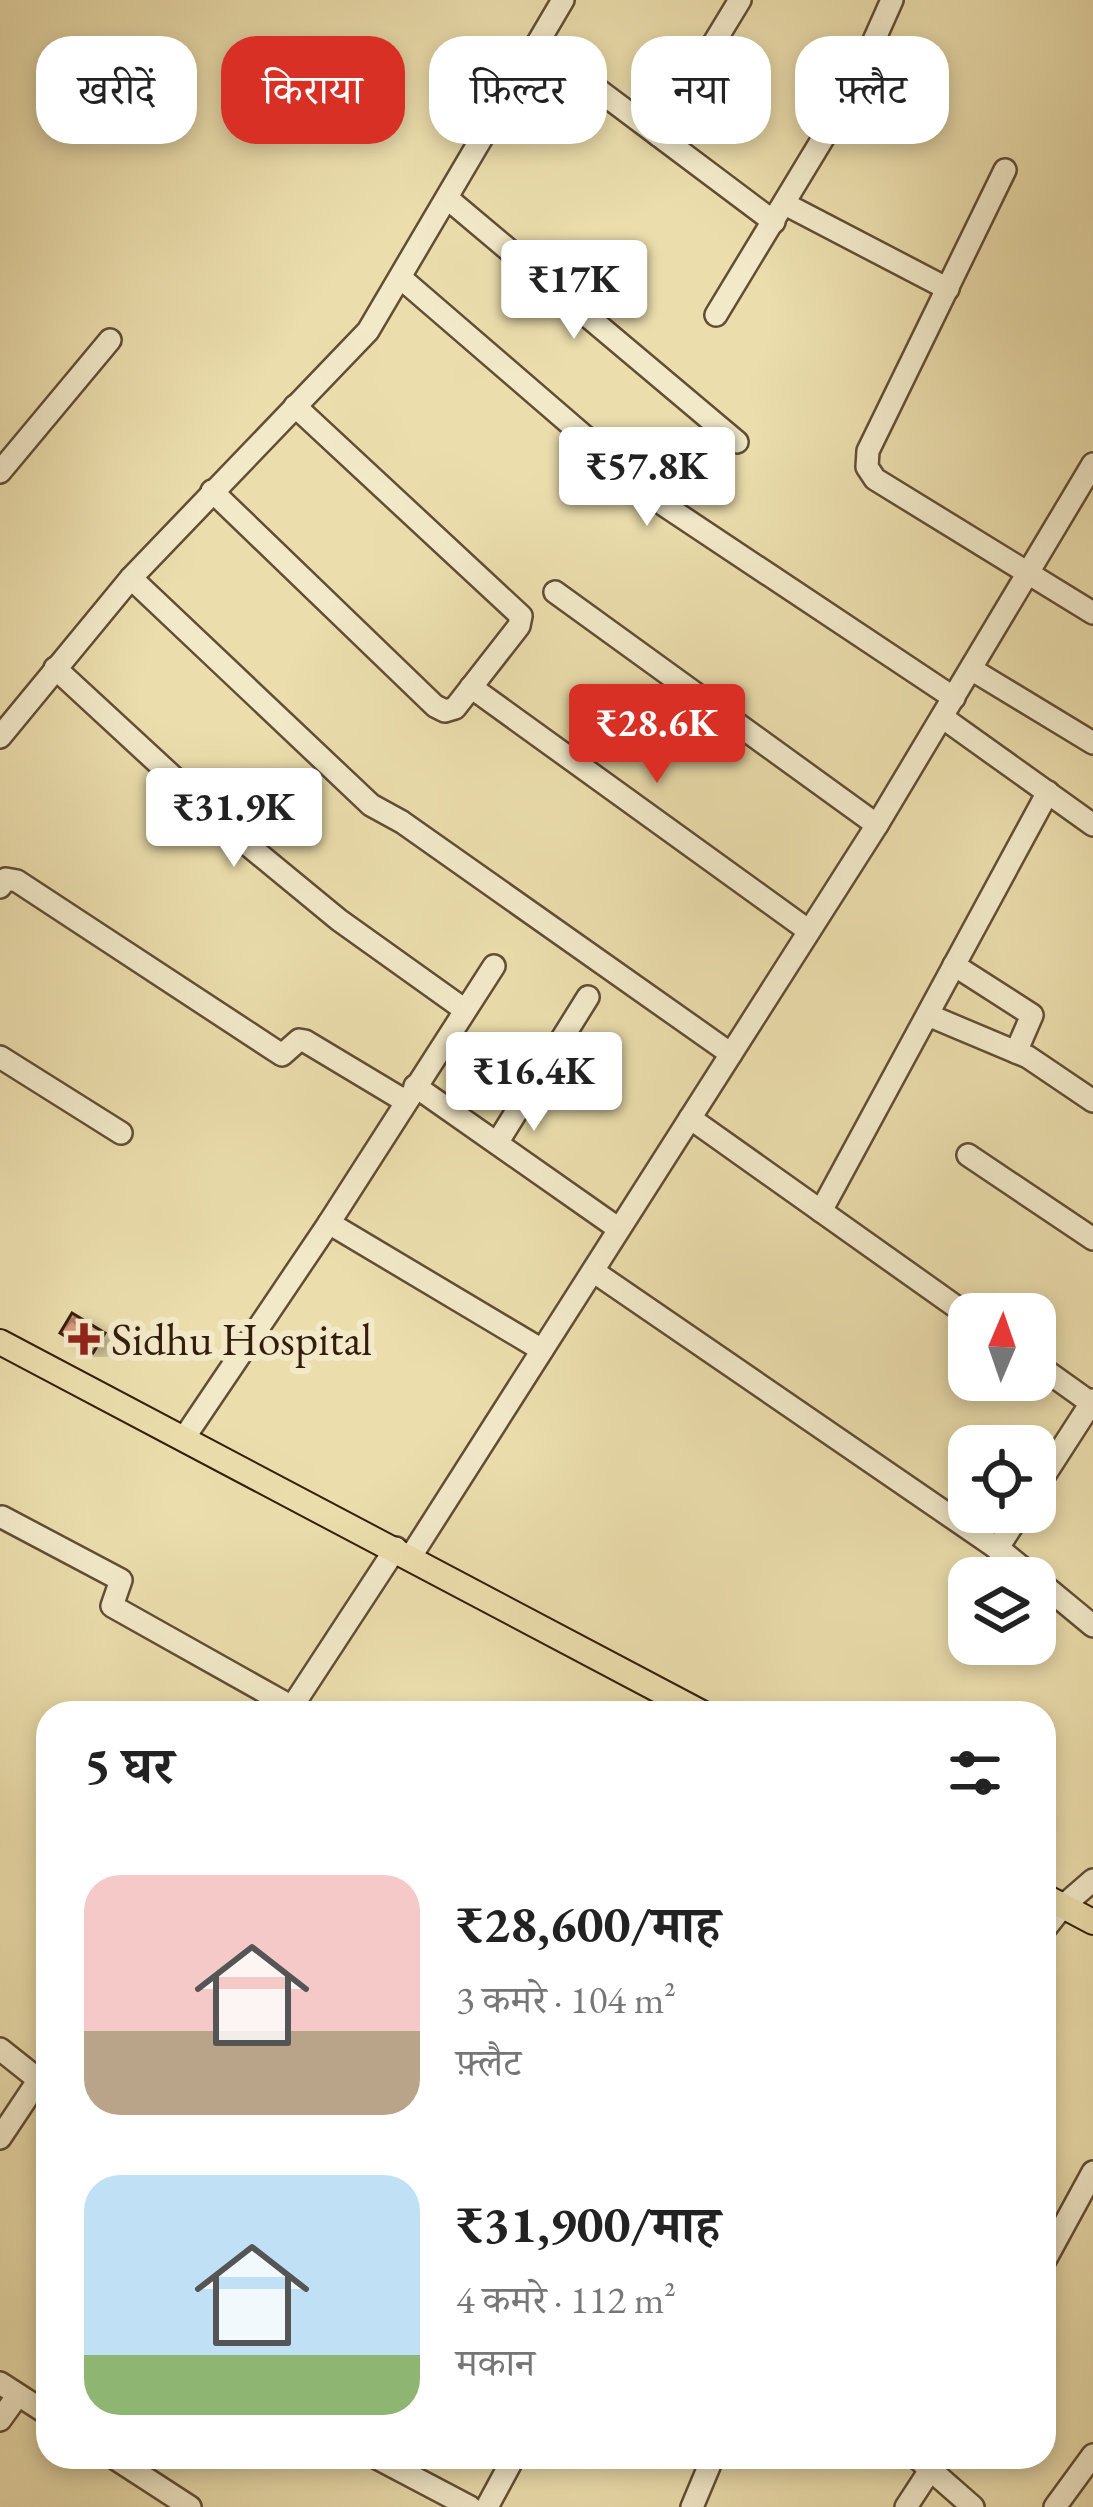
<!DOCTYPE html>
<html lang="hi">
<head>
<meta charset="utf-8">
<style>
	body { margin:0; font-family:"EB Garamond","Noto Serif Devanagari",serif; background:#f2f2f2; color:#222; height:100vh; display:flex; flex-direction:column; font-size:45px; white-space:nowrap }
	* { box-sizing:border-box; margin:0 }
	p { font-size:39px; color:#767676 }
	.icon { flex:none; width:66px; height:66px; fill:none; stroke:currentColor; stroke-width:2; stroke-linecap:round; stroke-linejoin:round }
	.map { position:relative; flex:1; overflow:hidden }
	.side { position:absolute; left:36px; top:1701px; width:1020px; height:768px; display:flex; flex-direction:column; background:#fff; border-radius:36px; box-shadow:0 6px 18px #0003 }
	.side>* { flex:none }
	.hud { position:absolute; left:36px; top:36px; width:1023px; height:108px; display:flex; gap:24px }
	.needle { width:78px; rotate:2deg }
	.tools { position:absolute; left:948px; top:1293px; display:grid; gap:24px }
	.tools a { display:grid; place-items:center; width:108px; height:108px; border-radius:24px; background:#fff; box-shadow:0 6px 18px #0003; font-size:60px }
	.price { position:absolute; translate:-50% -102px; padding:0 27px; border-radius:12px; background:#fff; color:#222; font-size:39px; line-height:78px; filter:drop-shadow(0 3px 6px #0008) }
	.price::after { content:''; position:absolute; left:50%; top:72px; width:36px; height:27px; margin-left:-18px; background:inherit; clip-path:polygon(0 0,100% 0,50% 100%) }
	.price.current { background:#d93025; color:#fff }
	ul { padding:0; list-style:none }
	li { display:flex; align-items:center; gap:36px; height:300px; padding:0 48px }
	li span { display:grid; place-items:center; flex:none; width:336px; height:240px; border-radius:36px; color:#555 }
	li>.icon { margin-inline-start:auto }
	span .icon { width:144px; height:144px; fill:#fffc; stroke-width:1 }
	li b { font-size:51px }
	h2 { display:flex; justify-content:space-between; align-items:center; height:144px; padding:0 48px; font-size:51px }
	.tag { padding:0 42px; border-radius:36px; background:#fff; box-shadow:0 6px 18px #0003; font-size:42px; line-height:108px }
	.tag.current { background:#d93025; color:#fff }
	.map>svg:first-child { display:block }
</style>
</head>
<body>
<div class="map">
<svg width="1093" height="2507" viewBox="0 0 1093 2507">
	<defs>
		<pattern id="building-cross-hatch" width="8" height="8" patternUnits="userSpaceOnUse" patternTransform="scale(3)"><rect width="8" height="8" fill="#d7987c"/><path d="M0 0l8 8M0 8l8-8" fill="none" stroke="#af7b64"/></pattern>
		<filter id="shadow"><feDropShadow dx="10" dy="6" stdDeviation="6" flood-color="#0004"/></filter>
	</defs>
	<rect width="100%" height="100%" fill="#ebddac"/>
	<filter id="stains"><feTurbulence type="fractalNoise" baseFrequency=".00167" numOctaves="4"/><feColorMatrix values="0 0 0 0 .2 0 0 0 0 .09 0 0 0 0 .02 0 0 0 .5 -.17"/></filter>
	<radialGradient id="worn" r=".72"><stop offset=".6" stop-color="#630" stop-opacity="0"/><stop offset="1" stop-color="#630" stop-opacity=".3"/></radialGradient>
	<path fill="url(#building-cross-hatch)" stroke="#351d0d" stroke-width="3" filter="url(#shadow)" d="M 72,1313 L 105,1333 L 93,1353 L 60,1333 Z"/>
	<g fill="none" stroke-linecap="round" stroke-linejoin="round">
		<g stroke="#624d35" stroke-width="26">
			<g id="minor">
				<path d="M 537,44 L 774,222"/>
				<path d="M 658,135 L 740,0"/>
				<path d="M 1005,170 L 868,451 L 867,467 L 875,479 L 1093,613"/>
				<path d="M 447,198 L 737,442"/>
				<path d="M 785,204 L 948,289"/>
				<path d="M 402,279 L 664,505 L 954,698"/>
				<path d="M 716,315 L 851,92 L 892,0"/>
				<path d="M 0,472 L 110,340"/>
				<path d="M 212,491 L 435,706 L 445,711 L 455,708 L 519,626 L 521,616 L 295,406"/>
				<path d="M 131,578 L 371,805 L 402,822 L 731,1054"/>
				<path d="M 555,592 L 877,825"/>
				<path d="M 55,668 L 237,836 L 339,920 L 465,1010"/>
				<path d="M 971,669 L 1093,743"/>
				<path d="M 471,687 L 809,931"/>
				<path d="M 942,717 L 1093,825"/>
				<path d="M 0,737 L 131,578 L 368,331 L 563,0"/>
				<path d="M 0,887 L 6,879 L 17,881 L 282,1055 L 299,1040 L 305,1041 L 405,1101"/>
				<path d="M 954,965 L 1032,1015 L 1016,1052"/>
				<path d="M 928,1015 L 1028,1057 L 1093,1101"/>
				<path d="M 0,1057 L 121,1133"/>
				<path d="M 415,1086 L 619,1229"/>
				<path d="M 690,1118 L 969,1316"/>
				<path d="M 497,1143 L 588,997"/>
				<path d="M 968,1155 L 1093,1239"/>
				<path d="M 821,1211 L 1048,792"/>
				<path d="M 329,1223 L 542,1350"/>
				<path d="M 593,1271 L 1004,1553 L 1035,1578"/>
				<path d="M 1035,1363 L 1091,1403"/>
				<path d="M 184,1438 L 329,1223 L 494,966"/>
				<path d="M 1035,1490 L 1093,1400"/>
				<path d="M 2,1517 L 121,1580 L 112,1606 L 292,1707"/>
				<path d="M 997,1549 L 1021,1512"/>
				<path d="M 411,1556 L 877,825 L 1093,464"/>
				<path d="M 1035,1578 L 1093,1626"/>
				<path d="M 288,1713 L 396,1548"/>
				<path d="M 1044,1930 L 1063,1906 L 1093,1880"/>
				<path d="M 0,2049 L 39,2080"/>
				<path d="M 0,2138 L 48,2066"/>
				<path d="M 1044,2262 L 1093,2172"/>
				<path d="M 0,2383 L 48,2414"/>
				<path d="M 0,2420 L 18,2395"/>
				<path d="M 113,2457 L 190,2507"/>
				<path d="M 375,2457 L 470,2507"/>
				<path d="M 916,2457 L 973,2507"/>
				<path d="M 487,2507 L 514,2457"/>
				<path d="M 692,2507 L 713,2457"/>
				<path d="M 906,2507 L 938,2458"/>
				<path d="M 1055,2507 L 1093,2455"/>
			</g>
		</g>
		<g stroke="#351d0d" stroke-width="28">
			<g id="major">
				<path d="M 0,1342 L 702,1713"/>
				<path d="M 1044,1896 L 1093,1922"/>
			</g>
		</g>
		<use href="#minor" stroke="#f2e9c9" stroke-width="21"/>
		<use href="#major" stroke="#ebddac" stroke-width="24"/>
	</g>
	<path fill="#8f2418" stroke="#f2e9c9" stroke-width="4.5" d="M78 1321h12v12h12v12h-12v12h-12v-12h-12v-12h12z"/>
	<g text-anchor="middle" stroke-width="12" stroke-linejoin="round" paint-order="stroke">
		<g font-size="45" fill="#351d0d" stroke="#f2e9c9" text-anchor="start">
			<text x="111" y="1355">Sidhu Hospital</text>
		</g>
	</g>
	<rect width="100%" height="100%" filter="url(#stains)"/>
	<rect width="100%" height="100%" fill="url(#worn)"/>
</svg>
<div class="tools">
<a><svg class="needle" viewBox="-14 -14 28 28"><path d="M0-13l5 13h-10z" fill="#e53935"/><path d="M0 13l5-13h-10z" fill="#767676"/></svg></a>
<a><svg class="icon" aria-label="locate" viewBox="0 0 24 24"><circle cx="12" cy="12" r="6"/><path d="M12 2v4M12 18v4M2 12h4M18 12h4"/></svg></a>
<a><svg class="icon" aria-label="layers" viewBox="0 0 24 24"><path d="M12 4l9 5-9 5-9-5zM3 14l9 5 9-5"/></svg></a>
</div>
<b class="price" style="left:574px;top:342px">₹17K</b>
<b class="price" style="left:647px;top:529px">₹57.8K</b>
<b class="price current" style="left:657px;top:786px">₹28.6K</b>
<b class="price" style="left:234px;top:870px">₹31.9K</b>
<b class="price" style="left:534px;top:1134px">₹16.4K</b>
<div class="hud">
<a class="tag">खरीदें</a>
<a class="tag current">किराया</a>
<a class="tag">फ़िल्टर</a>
<a class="tag">नया</a>
<a class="tag">फ़्लैट</a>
</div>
<section class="side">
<h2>5 घर<svg class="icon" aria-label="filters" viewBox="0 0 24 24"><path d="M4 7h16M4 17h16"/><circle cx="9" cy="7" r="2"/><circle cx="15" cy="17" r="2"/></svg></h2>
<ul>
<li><span style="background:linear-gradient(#f6c9c9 65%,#b9a48a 0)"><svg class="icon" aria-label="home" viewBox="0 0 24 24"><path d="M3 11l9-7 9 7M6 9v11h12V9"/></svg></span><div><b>₹28,600/माह</b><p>3 कमरे · 104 m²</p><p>फ़्लैट</p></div></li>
<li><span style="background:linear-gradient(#bfe0f5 75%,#8fb573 0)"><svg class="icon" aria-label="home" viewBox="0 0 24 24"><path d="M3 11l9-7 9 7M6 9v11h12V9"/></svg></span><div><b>₹31,900/माह</b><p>4 कमरे · 112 m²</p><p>मकान</p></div></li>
</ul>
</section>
</div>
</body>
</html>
